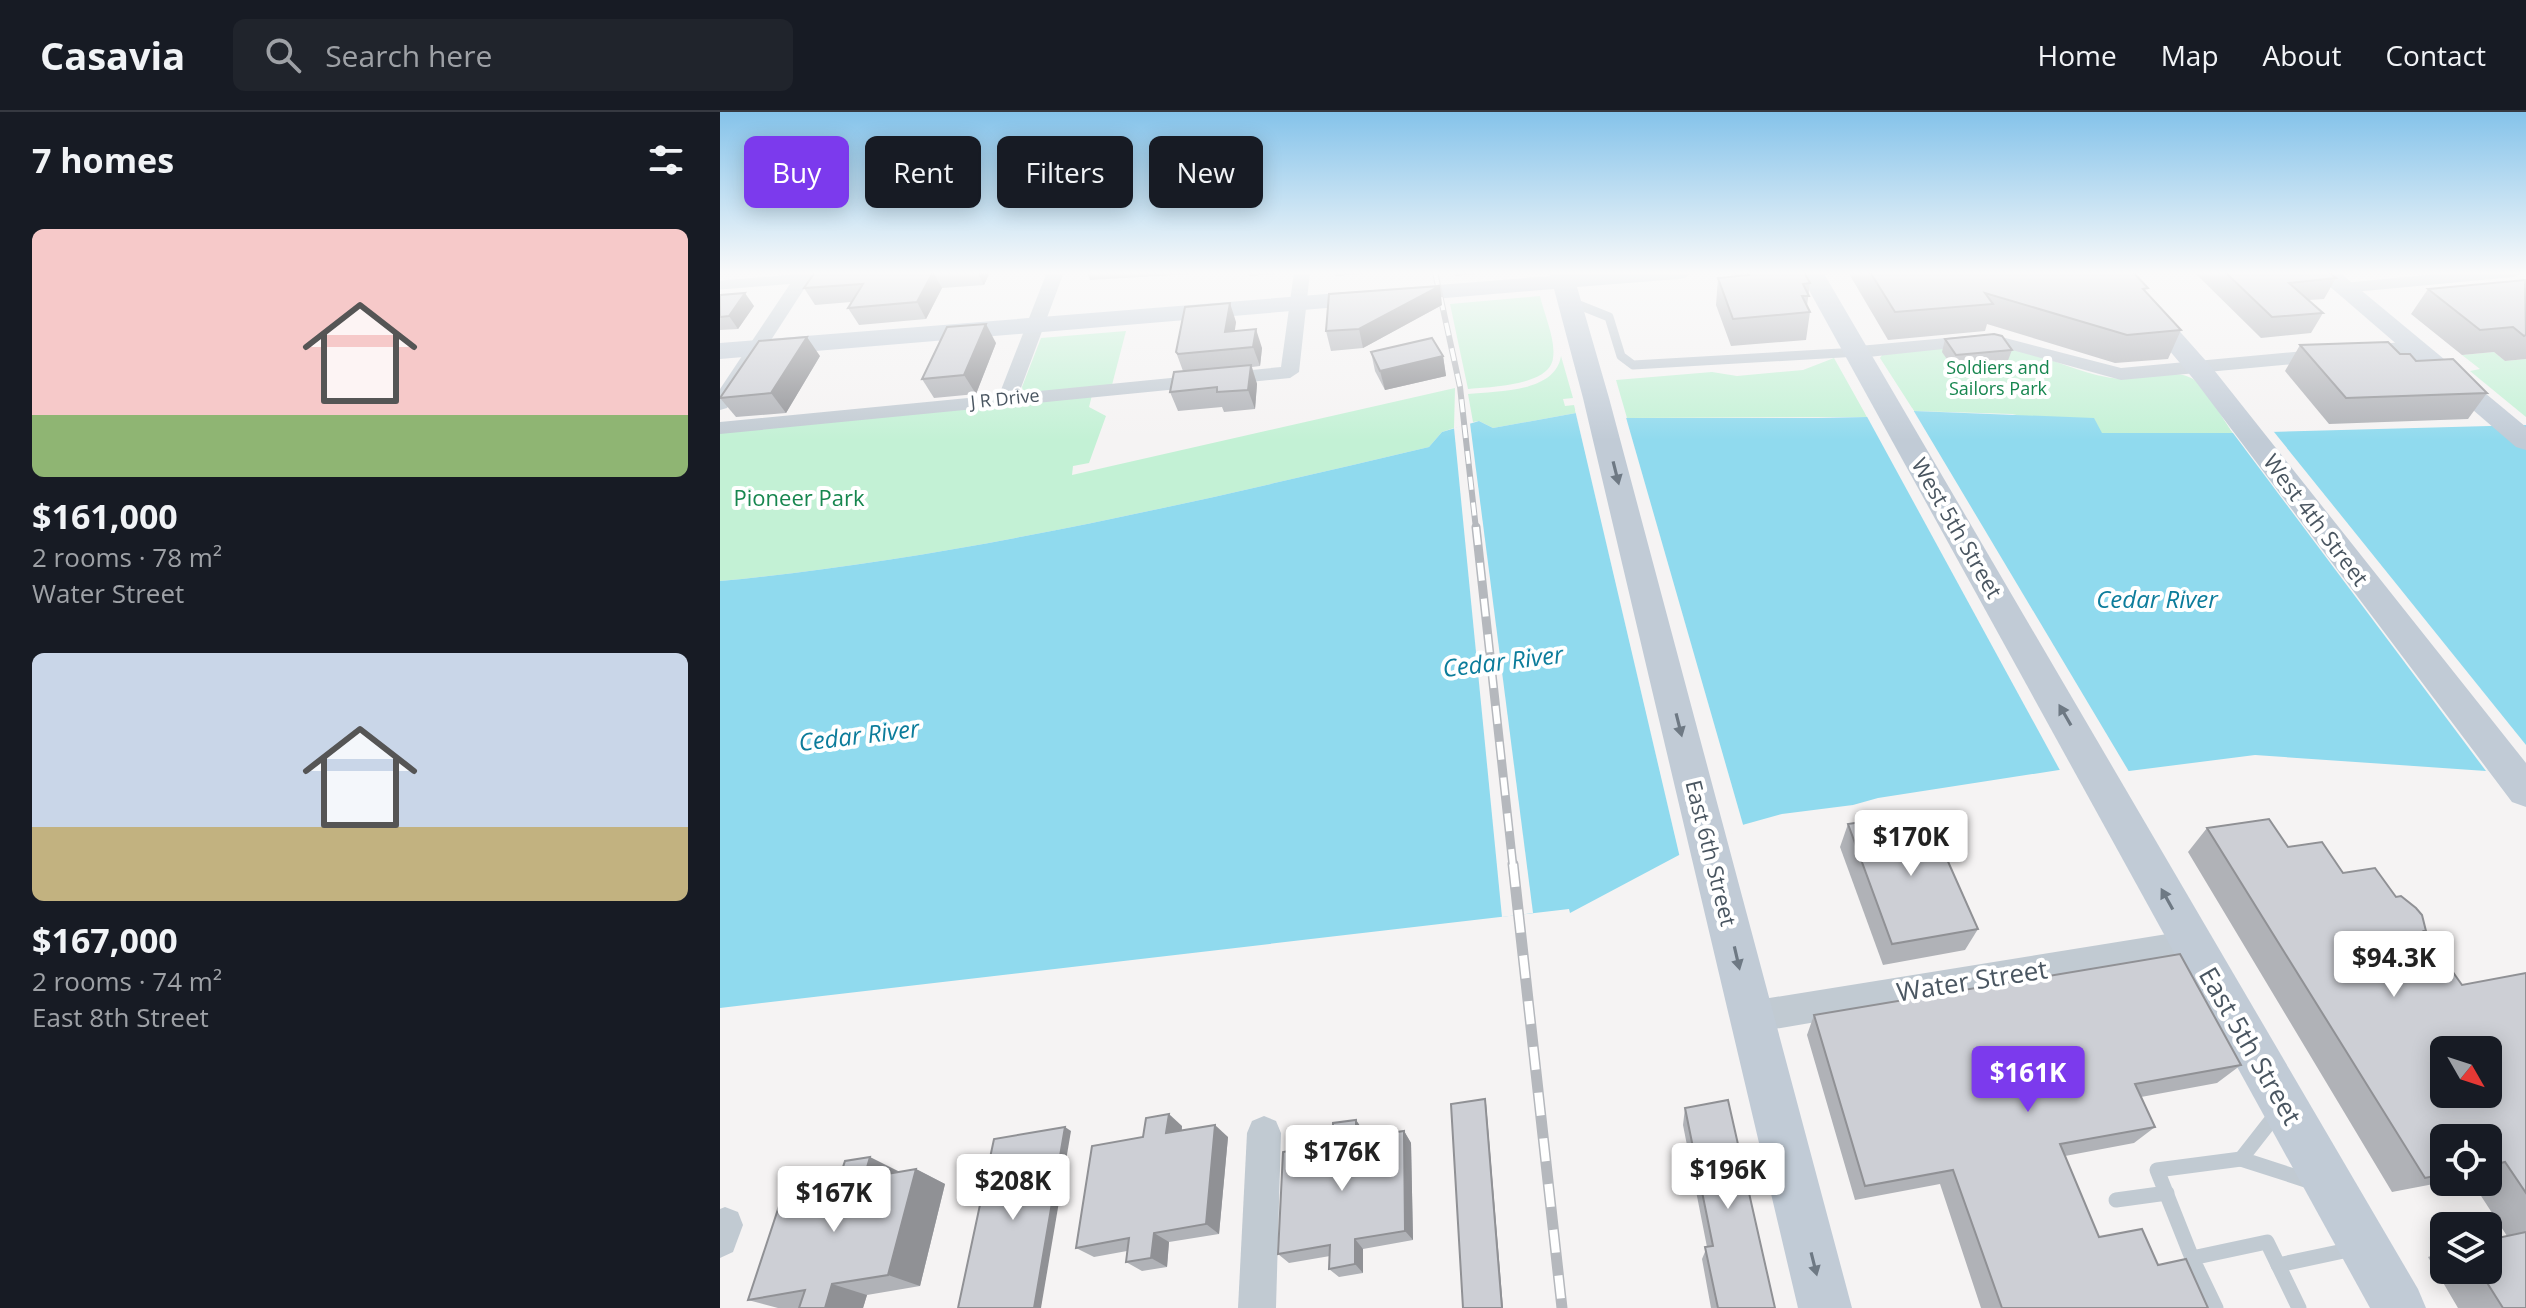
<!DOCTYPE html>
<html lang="en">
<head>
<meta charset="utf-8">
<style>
	body { margin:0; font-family:"Open Sans",sans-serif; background:#20242c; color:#f1f3f6; height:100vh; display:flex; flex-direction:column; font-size:30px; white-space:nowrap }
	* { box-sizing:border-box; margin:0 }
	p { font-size:26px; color:#9ea1a6 }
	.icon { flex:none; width:44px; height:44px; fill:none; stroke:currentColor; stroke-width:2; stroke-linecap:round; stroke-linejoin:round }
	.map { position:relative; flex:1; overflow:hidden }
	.panel { display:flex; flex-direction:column; background:#171b24; width:720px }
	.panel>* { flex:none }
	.top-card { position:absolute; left:24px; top:24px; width:760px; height:72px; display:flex; gap:16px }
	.needle { width:52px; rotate:129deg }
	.buttons { position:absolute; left:1710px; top:924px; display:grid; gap:16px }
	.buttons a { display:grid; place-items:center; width:72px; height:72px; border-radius:12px; background:#171b24; box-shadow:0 4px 20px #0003; font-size:40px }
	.price { position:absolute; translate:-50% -68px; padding:0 18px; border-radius:8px; background:#fff; color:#222; font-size:26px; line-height:52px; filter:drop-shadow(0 2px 4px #0008) }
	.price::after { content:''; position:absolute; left:50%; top:48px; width:24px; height:18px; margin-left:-12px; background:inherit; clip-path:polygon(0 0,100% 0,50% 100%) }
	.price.selected { background:#7c3aed; color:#fff }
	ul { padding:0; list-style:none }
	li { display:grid; align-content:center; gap:16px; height:424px; padding:0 32px }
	li span { display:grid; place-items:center; height:248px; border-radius:12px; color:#555 }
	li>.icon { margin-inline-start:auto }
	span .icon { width:144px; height:144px; fill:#fffc; stroke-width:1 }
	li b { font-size:34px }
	h2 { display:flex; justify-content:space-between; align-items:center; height:96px; padding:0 32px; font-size:34px }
	.pill { padding:0 28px; border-radius:12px; background:#171b24; box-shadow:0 4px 20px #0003; font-size:28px; line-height:72px }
	.pill.selected { background:#7c3aed; color:#fff }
	header { display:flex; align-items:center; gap:48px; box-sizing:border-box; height:112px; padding:0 40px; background:#171b24; border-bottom:2px solid #363941 }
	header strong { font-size:38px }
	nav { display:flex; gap:44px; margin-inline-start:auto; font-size:28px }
	.search { width:560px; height:72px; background:#20242c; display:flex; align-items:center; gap:20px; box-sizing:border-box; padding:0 28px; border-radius:12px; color:#9ea1a6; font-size:30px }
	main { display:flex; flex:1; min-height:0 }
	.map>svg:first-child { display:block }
</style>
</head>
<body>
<header>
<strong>Casavia</strong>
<div class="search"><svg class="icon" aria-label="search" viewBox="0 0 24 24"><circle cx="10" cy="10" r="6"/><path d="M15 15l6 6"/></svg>Search here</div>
<nav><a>Home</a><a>Map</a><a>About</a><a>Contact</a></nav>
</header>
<main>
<section class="panel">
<h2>7 homes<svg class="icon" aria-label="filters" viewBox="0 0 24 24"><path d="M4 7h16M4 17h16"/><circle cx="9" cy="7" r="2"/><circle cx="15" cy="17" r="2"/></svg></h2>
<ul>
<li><span style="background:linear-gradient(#f6c9c9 75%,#8fb573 0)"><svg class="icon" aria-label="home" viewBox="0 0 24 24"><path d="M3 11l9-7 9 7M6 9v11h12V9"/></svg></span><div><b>$161,000</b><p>2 rooms · 78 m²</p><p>Water Street</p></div></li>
<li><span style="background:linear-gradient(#c9d6e8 70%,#c2b280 0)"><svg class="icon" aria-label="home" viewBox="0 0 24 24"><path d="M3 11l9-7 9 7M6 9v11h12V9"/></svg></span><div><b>$167,000</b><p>2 rooms · 74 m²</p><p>East 8th Street</p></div></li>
</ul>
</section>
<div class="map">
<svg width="1806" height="1196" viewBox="0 0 1806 1196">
	<rect width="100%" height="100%" fill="#f5f3f3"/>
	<g fill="#c3f1d5">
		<path d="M 820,184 C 824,202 836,228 833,246 C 830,274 769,275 748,277 L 730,192 Z"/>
		<path d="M 406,219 L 392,273 L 307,282 L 303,279 L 302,275 L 321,226 Z"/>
		<path d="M 1269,231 C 1314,236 1355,263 1400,267 C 1422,268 1454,255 1473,267 C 1486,275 1503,308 1513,321 L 1382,321 L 1292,302 L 1194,299 L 1160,246 L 1162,243 Z"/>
		<path d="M 1774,240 L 1785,249 L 1806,247 L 1806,305 L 1750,259 L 1760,257 L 1742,243 Z"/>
		<path d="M 841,244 L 853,286 L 843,287 L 845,294 L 854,293 L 856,301 L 773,316 L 759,309 L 753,310 L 748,282 C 777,279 835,281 841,244 Z"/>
		<path d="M 1114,246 L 1147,305 L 907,306 L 896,268 L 992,260 L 1017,264 L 1083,258 Z"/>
		<path d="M 735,276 L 734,316 L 722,320 L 709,335 C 475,390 240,446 0,469 L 0,320 L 372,283 L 369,295 L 386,304 L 369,351 L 353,354 L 352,363 Z"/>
	</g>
	<path fill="#90daee" d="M 1194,299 L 1374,306 L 1382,321 L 1513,321 L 1806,313 L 1806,657 L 1766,659 L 1535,643 L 1409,659 L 1339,658 L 1158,686 L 1133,693 L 1062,702 L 1008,717 L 850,801 L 849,797 L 0,896 L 0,469 C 240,446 475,390 709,335 L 722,320 L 759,309 L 773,316 L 856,301 L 907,306 L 1098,306 L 1147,305 Z"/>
	<g fill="#f5f3f3">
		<path d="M 1192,296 L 1411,663 L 1342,662 L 1145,301 Z"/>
		<path d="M 855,298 L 905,302 L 1024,716 L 960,746 Z"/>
		<path d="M 750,311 L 813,801 L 782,805 L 734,316 Z"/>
		<path d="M 1550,315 L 1806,633 L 1806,657 L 1766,659 L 1510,317 Z"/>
	</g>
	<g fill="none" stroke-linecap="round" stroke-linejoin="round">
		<g stroke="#c1cad2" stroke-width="9">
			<path d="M 0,173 L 87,166"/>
			<path d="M 849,189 L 889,205 L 901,244 L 913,253 L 1138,240"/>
		</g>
		<g stroke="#c1cad2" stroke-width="15">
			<path d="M 1557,1001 L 1521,1047 L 1592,1070"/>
			<path d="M 1396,1088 L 1447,1081"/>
			<path d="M 1472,1146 L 1437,1058 L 1521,1047"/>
			<path d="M 1558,1153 L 1633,1137"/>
			<path d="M 1496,1196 L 1472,1146 L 1547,1130 L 1579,1196"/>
		</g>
		<g fill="#c1cad2" fill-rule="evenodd">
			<path d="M 78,160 L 95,160 L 7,296 L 0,298 L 0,277 Z"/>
			<path d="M 327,160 L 344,160 L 299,281 L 561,255 L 574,160 L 590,160 L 579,260 L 570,266 L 0,322 L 0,310 L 279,283 Z"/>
			<path d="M 1737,160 L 1802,160 L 1794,165 L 1623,181 L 1614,176 L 1623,171 Z"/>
			<path d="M 1270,222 L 1401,256 L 1693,229 L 1702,235 L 1693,241 L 1401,268 L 1270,232 L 1139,246 L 1130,240 L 1139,234 Z"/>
			<path d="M 1472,818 L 1483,822 L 1487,832 L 1483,842 L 1472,846 L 1031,921 L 1020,916 L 1015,905 L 1020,894 L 1031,889 Z"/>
			<path d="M 544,1004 L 556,1009 L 561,1021 L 556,1196 L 518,1196 L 527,1021 L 532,1009 Z"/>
			<path d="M 5,1095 L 18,1100 L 23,1113 L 13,1140 L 0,1146 L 0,1097 Z"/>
		</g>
		<g fill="#c1cbd6" fill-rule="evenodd">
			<path d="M 829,160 L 970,160 L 967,165 L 959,167 L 857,175 L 889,286 L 1132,1196 L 1078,1196 L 863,286 L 834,177 L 0,247 L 0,231 L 830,164 Z"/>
			<path d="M 1079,160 L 1103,160 L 1698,1177 L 1706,1196 L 1650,1196 Z"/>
			<path d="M 1383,160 L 1407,160 L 1494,258 L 1806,651 L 1806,695 L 1792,690 L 1476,270 Z"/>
			<path d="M 1593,160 L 1619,160 L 1806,315 L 1806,338 L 1796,335 Z"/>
		</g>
		<g stroke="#b5b8bd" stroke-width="6">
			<path id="rail-far2" d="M 715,160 L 740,275 L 756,417"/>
		</g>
		<g stroke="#b5b8bd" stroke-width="9">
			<path id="rail-far1" d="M 756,415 L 793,754"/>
		</g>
		<g stroke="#b5b8bd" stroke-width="11">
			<path id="rail" d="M 793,752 L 842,1196"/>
		</g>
		<use href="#rail-far2" stroke="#fff" stroke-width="4" stroke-dasharray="13" stroke-linecap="butt"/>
		<use href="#rail-far1" stroke="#fff" stroke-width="6" stroke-dasharray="18" stroke-linecap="butt"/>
		<use href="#rail" stroke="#fff" stroke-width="8" stroke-dasharray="23" stroke-linecap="butt"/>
	</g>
	<g fill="#b0b2b7">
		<path d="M 95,160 L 270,160 L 264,173 L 222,176 L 206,207 L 139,213 L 128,196 L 131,190 L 95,193 L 84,176 Z"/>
		<path d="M 367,160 L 505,160 L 370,168 Z"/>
		<path d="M 528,160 L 555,160 L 555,162 L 529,164 Z"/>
		<path d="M 614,160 L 655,160 L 655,161 L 615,164 Z"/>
		<path d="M 735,160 L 775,160 L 735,164 Z"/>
		<path d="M 1013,160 L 1084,160 L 1090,171 L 1087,194 L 1090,200 L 1086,228 L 1011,234 L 996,193 L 998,166 L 1015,164 Z"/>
		<path d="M 1128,160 L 1413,160 L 1426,181 L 1461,218 L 1448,247 L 1395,251 L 1267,212 L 1265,219 L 1168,228 Z"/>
		<path d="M 1474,160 L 1609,160 L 1616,166 L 1604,187 L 1589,188 L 1603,201 L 1591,221 L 1541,226 Z"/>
		<path d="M 1806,169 L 1806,247 L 1785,249 L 1774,240 L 1742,243 L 1691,202 L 1708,177 Z"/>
		<path d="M 0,183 L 34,194 L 18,217 L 0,218 Z"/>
		<path d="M 722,193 L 643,236 L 611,239 L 606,219 Z"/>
		<path d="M 516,210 L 514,219 L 542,236 L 540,254 L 532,255 L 537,272 L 535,297 L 504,300 L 502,295 L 458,299 L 450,280 L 463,259 L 456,240 Z"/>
		<path d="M 1225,227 L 1292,238 L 1287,251 L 1233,256 L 1222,240 Z"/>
		<path d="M 276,231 L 256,282 L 214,286 L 202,267 Z"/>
		<path d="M 1580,233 L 1680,242 L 1767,281 L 1748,307 L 1609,312 L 1565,259 Z"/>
		<path d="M 651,240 L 723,244 L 726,264 L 665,278 L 655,259 Z"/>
		<path d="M 100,244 L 66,301 L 16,305 L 0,286 Z"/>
		<path d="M 1128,712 L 1258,817 L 1245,838 L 1163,853 L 1120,735 Z"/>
		<path d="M 1487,716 L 1568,735 L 1623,761 L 1704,820 L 1742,873 L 1806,861 L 1806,1196 L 1738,1196 L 1708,1145 L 1724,1139 L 1724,1158 L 1768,1158 L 1787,1124 L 1752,1070 L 1768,1070 L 1768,1026 L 1724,1026 L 1724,1070 L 1672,1080 L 1468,740 Z"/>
		<path d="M 1094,903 L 1521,953 L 1497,971 L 1421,985 L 1435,1015 L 1414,1031 L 1345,1044 L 1379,1125 L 1438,1153 L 1488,1196 L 1261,1196 L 1220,1072 L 1135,1088 L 1087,923 Z"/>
		<path d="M 965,996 L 1055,1196 L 991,1196 L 982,1147 L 987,1135 L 963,1013 Z"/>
		<path d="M 636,1008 L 644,1020 L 644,1025 L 684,1019 L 691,1031 L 693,1128 L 643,1137 L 643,1161 L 619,1165 L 609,1157 L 610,1144 L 569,1151 L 558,1142 L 613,1031 Z"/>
		<path d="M 462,1014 L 462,1018 L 508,1025 L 499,1122 L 449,1130 L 447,1155 L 422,1159 L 406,1150 L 407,1139 L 374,1145 L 356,1136 L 423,1025 Z"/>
		<path d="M 196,1057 L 225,1072 L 200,1174 L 147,1183 L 143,1196 L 58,1196 L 28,1188 L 179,1060 Z"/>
	</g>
	<g fill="#909195">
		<path d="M 213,160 L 222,176 L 206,207 L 197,190 Z"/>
		<path d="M 257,160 L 270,160 L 264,173 Z"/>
		<path d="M 720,174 L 722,193 L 643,236 L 639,217 Z"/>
		<path d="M 25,181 L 34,194 L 18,217 L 9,204 Z"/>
		<path d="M 510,191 L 516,210 L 512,239 L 505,220 Z"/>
		<path d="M 266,212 L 276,231 L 256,282 L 244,263 Z"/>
		<path d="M 536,217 L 542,236 L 540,254 L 533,235 Z"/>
		<path d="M 87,225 L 100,244 L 66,301 L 51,281 Z"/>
		<path d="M 723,244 L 726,264 L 665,278 L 660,259 Z"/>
		<path d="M 531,253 L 537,272 L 535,297 L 528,278 Z"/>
		<path d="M 765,987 L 766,991 L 783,1196 L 782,1196 Z"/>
		<path d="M 449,1002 L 462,1014 L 460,1033 L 446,1021 Z"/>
		<path d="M 636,1008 L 644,1020 L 644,1038 L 636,1026 Z"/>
		<path d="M 495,1013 L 508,1025 L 499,1122 L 486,1112 Z"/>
		<path d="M 345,1015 L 351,1019 L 321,1196 L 314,1196 Z"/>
		<path d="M 684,1019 L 691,1031 L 693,1128 L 685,1119 Z"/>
		<path d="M 150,1045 L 180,1060 L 144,1066 Z"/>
		<path d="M 196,1057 L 225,1072 L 200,1174 L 168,1163 Z"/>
		<path d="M 434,1121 L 449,1130 L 447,1155 L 431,1146 Z"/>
		<path d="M 635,1127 L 643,1137 L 643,1161 L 635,1152 Z"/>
		<path d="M 112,1172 L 147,1183 L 143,1196 L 105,1196 Z"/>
	</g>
	<g fill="#cdcfd5" stroke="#909195" stroke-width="2" fill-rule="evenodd">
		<path d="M 95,160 L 213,160 L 197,190 L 128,196 L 143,172 L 84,176 Z"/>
		<path d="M 1028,160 L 1084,160 L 1090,171 L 1083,172 L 1089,184 L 1082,184 L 1090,200 L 1013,207 L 998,166 L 1029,163 Z"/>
		<path d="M 1150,160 L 1413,160 L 1428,176 L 1423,177 L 1461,218 L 1407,223 L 1265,181 L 1273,192 L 1175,200 Z"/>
		<path d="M 1505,160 L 1609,160 L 1616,166 L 1569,171 L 1603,201 L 1552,205 Z"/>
		<path d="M 1805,168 L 1806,223 L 1804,224 L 1793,215 L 1760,218 L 1708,177 Z"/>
		<path d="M 720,174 L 639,217 L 606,219 L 609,182 Z"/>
		<path d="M 25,181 L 9,204 L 0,205 L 0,183 Z"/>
		<path d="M 510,191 L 505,220 L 536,217 L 533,235 L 458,242 L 456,240 L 465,195 Z"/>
		<path d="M 266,212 L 244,263 L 202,267 L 227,215 Z"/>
		<path d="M 1274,222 L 1282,224 L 1292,238 L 1236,243 L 1225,227 Z"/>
		<path d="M 87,225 L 51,281 L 0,286 L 39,229 Z"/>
		<path d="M 712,226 L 723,244 L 660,259 L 651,240 Z"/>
		<path d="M 1668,230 L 1680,242 L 1690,242 L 1696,249 L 1733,247 L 1767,281 L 1626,286 L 1580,233 Z"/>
		<path d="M 531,253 L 528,278 L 497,280 L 497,275 L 450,280 L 454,260 Z"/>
		<path d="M 1206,700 L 1258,817 L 1172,832 L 1128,712 Z"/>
		<path d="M 1549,707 L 1568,735 L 1602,730 L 1623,761 L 1655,756 L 1676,785 L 1681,784 L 1696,796 L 1702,803 L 1706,819 L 1704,819 L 1742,873 L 1806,861 L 1806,1081 L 1785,1050 L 1768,1054 L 1768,1026 L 1724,1026 L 1724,1062 L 1705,1066 L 1487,716 ZM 1724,938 L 1768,938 L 1768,982 L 1724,982 Z"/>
		<path d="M 1460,842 L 1521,953 L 1415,972 L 1435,1015 L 1340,1032 L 1379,1125 L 1422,1117 L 1438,1153 L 1466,1147 L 1488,1196 L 1282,1196 L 1233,1058 L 1145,1074 L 1094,903 Z"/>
		<path d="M 765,987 L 782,1196 L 743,1196 L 731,992 Z"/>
		<path d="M 1008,988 L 1055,1196 L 998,1196 L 985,1135 L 993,1134 L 965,996 Z"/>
		<path d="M 449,1002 L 446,1021 L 495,1013 L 486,1112 L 434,1121 L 431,1146 L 406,1150 L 409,1126 L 356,1136 L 372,1034 L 423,1025 L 426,1006 Z"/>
		<path d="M 636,1008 L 636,1026 L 684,1019 L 685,1119 L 635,1127 L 635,1152 L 609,1157 L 610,1133 L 558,1142 L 563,1040 L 613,1031 L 613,1011 Z"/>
		<path d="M 345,1015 L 314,1196 L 238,1196 L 274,1027 Z"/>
		<path d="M 150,1045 L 144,1066 L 196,1057 L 168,1163 L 112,1172 L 105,1196 L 79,1196 L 85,1178 L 28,1188 L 64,1079 L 118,1070 L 125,1049 Z"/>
		<path d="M 1806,1120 L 1806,1196 L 1783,1196 L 1759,1158 L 1768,1158 L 1768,1128 Z"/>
	</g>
	<defs><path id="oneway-solid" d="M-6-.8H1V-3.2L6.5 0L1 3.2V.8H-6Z" transform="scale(2)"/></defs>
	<g fill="#6e7984">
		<use href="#oneway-solid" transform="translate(896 361) rotate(76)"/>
		<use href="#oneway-solid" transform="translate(1345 603) rotate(-120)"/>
		<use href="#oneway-solid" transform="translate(959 613) rotate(76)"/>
		<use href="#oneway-solid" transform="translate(1447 787) rotate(-119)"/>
		<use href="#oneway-solid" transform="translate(1017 846) rotate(77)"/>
		<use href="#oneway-solid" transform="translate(1094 1152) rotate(76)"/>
	</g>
	<linearGradient id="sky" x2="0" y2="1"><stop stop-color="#85c3ea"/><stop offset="0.49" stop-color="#fafafa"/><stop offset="1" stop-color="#fafafa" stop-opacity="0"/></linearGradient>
	<rect width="1806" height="328" fill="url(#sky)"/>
	<g text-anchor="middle" stroke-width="8" stroke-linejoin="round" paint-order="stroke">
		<g font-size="18" fill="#17864f" stroke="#fff">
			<text x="1278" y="262">Soldiers and<tspan x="1278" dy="21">Sailors Park</tspan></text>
		</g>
		<g font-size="18" fill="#4a5661" stroke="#fff">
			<text transform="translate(285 287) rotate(-6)" y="6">J R Drive</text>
		</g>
		<g font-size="22" fill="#17864f" stroke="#fff">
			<text x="79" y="394">Pioneer Park</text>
		</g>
		<g font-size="22" fill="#4a5661" stroke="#fff">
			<text transform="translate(1596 408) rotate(53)" y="8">West 4th Street</text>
			<text transform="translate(1237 416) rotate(60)" y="8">West 5th Street</text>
			<text transform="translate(991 741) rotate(76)" y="8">East 6th Street</text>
		</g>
		<g font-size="24" font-style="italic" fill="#0c7c9b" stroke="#fff">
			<text x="1437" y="496">Cedar River</text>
			<text transform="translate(783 550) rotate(-7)" y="8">Cedar River</text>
			<text transform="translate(139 624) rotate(-7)" y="8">Cedar River</text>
		</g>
		<g font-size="26" fill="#4a5661" stroke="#fff">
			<text transform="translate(1252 869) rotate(-9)" y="9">Water Street</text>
			<text transform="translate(1530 934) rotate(60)" y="9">East 5th Street</text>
		</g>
	</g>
</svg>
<div class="buttons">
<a><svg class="needle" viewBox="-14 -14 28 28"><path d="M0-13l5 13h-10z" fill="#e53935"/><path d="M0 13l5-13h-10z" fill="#9ea1a6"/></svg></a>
<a><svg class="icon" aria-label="locate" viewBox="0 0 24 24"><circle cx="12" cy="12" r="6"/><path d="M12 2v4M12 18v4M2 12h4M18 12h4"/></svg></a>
<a><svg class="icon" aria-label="layers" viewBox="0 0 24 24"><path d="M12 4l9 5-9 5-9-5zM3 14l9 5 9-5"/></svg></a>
</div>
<b class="price" style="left:1191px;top:766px">$170K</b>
<b class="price" style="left:1674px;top:887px">$94.3K</b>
<b class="price selected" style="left:1308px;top:1002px">$161K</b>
<b class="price" style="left:622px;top:1081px">$176K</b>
<b class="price" style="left:1008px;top:1099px">$196K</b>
<b class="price" style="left:293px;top:1110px">$208K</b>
<b class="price" style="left:114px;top:1122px">$167K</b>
<div class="top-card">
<a class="pill selected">Buy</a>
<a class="pill">Rent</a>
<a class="pill">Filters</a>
<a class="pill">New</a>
</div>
</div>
</main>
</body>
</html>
